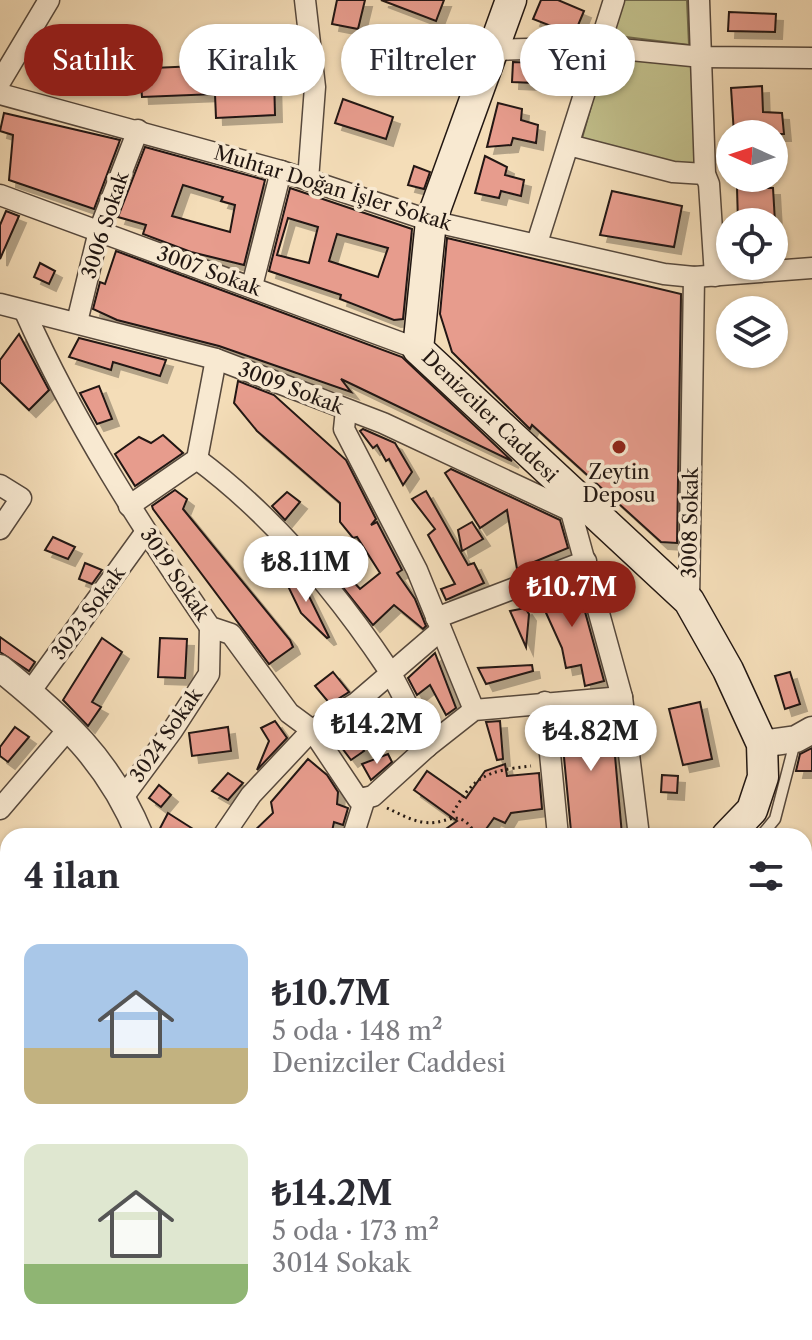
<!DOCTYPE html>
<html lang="tr">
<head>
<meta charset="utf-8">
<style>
	body { margin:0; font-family:"Libre Caslon Text",serif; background:#f7f7f7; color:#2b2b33; height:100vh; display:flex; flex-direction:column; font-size:30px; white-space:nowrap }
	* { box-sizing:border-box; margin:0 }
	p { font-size:26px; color:#7c7c81 }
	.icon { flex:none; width:44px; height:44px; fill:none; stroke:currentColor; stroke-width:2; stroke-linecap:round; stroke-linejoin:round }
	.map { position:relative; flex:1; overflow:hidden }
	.side { position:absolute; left:0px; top:828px; width:812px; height:512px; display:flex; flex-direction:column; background:#fff; border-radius:24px 24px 0 0; box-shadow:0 2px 6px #0004 }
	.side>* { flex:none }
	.banner { position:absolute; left:24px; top:24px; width:764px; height:72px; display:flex; gap:16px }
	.needle { width:52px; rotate:273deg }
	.fabs { position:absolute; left:716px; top:120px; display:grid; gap:16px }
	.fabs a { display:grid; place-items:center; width:72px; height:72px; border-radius:50%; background:#fff; box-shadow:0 2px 6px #0004; font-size:40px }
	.price { position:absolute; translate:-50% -68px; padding:0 18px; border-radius:28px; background:#fff; color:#222; font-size:26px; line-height:52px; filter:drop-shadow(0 2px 4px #0008) }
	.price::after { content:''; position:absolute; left:50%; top:48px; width:24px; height:18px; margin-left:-12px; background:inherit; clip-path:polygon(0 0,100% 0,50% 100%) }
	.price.current { background:#8f2418; color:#fff }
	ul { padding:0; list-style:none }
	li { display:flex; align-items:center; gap:24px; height:200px; padding:0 24px }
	li span { display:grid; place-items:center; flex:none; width:224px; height:160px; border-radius:16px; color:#555 }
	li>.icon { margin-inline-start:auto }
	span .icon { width:96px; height:96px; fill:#fffc; stroke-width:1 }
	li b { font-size:34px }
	h2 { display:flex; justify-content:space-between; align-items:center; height:96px; padding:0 24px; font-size:34px }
	.chip { padding:0 28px; border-radius:36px; background:#fff; box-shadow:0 2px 6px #0004; font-size:28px; line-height:72px }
	.chip.current { background:#8f2418; color:#fff }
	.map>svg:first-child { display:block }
</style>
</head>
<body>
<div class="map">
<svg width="812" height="1340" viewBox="0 0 812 1340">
	<defs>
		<filter id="shadow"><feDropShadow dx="7" dy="7" stdDeviation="0" flood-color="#0004"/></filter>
	</defs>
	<rect width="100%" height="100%" fill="#f4ddb8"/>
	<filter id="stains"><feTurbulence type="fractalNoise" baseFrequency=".0025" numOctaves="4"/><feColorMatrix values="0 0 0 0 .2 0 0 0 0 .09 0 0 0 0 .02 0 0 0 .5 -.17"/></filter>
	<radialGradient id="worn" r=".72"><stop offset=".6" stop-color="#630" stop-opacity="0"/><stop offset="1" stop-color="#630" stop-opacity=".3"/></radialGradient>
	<g fill="#c1bf8b" stroke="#726b4e" stroke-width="2">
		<path d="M 622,0 L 687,0 L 689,45 L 610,35 Z"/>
		<path d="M 605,56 L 694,66 L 698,168 L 581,142 Z"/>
		<path d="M 812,1271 L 812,1340 L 777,1340 L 773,1332 L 804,1332 L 804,1273 Z"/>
	</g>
	<g fill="#e79c8d" stroke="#221712" stroke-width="2" fill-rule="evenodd" filter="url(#shadow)">
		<path d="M 337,0 L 365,0 L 358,29 L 332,24 Z"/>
		<path d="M 381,0 L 444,0 L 436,21 Z"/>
		<path d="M 541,0 L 558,0 L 584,11 L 574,35 L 533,19 Z"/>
		<path d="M 729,12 L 776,14 L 775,32 L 728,31 Z"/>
		<path d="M 219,37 L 273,37 L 275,115 L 216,118 L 215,94 L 142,97 L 141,84 L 72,81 L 72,54 L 132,56 L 131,69 L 219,65 Z"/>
		<path d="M 513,62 L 559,64 L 558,84 L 512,82 Z"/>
		<path d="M 762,86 L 763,112 L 782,113 L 784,134 L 734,134 L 731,88 Z"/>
		<path d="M 343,99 L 393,117 L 386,139 L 335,123 Z"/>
		<path d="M 498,103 L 522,109 L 521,120 L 538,125 L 536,143 L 513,138 L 511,145 L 487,147 Z"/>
		<path d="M 4,113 L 120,140 L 94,209 L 9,180 L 13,135 L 0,131 Z"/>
		<path d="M 145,147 L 265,180 L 244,265 L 191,252 L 143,234 L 146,225 L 118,217 ZM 183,185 L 223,197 L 221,201 L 235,205 L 230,232 L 172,216 Z"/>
		<path d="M 485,156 L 507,167 L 505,175 L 524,180 L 521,196 L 501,191 L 499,198 L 475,193 Z"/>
		<path d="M 414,166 L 430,172 L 424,189 L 408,185 Z"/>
		<path d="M 290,188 L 412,229 L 403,319 L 394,320 L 340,299 L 341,295 L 269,271 ZM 288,218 L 318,227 L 309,263 L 277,255 ZM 337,234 L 388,248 L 378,277 L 329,261 Z"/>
		<path d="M 737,188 L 773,188 L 775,222 L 738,222 Z"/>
		<path d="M 612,191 L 682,206 L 674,247 L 600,235 Z"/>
		<path d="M 6,211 L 19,216 L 0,259 L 0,225 Z"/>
		<path d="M 447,238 L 681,294 L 677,543 L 661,542 L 532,425 L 530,429 L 452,352 L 440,314 Z"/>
		<path d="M 116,251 L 402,357 L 512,461 L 341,379 L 351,392 L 219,346 L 117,320 L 93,309 L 100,282 L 105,284 Z"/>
		<path d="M 40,263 L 55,271 L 49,284 L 34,277 Z"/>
		<path d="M 19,334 L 49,390 L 29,410 L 0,382 L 0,360 Z"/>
		<path d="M 79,338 L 166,360 L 160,376 L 113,362 L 111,370 L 69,357 Z"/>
		<path d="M 238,381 L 274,395 L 346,460 L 376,519 L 371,525 L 377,522 L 402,570 L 397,573 L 415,599 L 426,626 L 423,629 L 394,605 L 373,625 L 314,551 L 320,546 L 360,589 L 380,573 L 357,537 L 353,538 L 340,522 L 340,503 L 257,431 L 234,403 Z"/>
		<path d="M 99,386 L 112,419 L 97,424 L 80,393 Z"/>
		<path d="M 363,429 L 395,443 L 412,472 L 403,485 L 389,459 L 386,461 L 377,445 L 373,448 L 360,431 Z"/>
		<path d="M 163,435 L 183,453 L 135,486 L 115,454 L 139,437 L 151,443 Z"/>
		<path d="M 451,469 L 560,520 L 568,548 L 517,569 L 507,510 L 480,528 L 445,473 Z"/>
		<path d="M 175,490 L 187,499 L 183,509 L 290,640 L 293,647 L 269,664 L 153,509 L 152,506 Z"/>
		<path d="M 426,491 L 468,565 L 474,563 L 484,583 L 446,600 L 441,589 L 455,584 L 428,535 L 435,529 L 412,499 Z"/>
		<path d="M 287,492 L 300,502 L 285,520 L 272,506 Z"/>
		<path d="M 472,522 L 483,539 L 462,551 L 458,530 Z"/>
		<path d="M 53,537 L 75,547 L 68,559 L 45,550 Z"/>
		<path d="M 85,563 L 102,570 L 92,584 L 79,579 Z"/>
		<path d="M 300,578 L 329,637 L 327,638 L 301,613 L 286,582 Z"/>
		<path d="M 576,579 L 604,681 L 585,686 L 581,665 L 566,668 L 562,648 L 537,593 Z"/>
		<path d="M 525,608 L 529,614 L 526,647 L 510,611 Z"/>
		<path d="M 0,637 L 35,662 L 29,671 L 0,652 Z"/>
		<path d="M 102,638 L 122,652 L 92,702 L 101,707 L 88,726 L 63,700 Z"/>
		<path d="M 160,638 L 187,639 L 185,678 L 158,677 Z"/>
		<path d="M 435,653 L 456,708 L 446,715 L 430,685 L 417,695 L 408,678 Z"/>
		<path d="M 532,665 L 533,671 L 486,684 L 478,668 Z"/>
		<path d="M 333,672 L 349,692 L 330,704 L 315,686 Z"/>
		<path d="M 790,672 L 800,704 L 785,709 L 775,676 Z"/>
		<path d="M 700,702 L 712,759 L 683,765 L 669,709 Z"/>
		<path d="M 611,711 L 622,835 L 571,831 L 560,715 Z"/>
		<path d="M 275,721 L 287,738 L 257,770 L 269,741 L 261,728 Z"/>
		<path d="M 500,721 L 503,759 L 497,760 L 486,722 Z"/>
		<path d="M 15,727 L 29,737 L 8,762 L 0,756 L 0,747 Z"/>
		<path d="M 228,727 L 231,751 L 192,756 L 189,733 Z"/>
		<path d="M 355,735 L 364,751 L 351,760 L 339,744 Z"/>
		<path d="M 812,748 L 812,771 L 796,771 L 800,754 Z"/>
		<path d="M 388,754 L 392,762 L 371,780 L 362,764 Z"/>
		<path d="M 308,759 L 327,775 L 338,792 L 337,804 L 348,808 L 343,825 L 334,822 L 331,836 L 249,836 L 273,813 L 271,802 Z"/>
		<path d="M 505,764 L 507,776 L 539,773 L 542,809 L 511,813 L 505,823 L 494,818 L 481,836 L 436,836 L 457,821 L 414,790 L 427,771 L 466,798 L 485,771 Z"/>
		<path d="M 228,773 L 243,783 L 228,800 L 212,791 Z"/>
		<path d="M 662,775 L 678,776 L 677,793 L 661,792 Z"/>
		<path d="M 159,785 L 171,795 L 161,807 L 149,798 Z"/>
		<path d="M 168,813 L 204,836 L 156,836 Z"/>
	</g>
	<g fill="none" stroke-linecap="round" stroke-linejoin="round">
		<g stroke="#56483c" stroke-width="13">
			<g id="service">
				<path d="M 761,836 L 775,819 L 795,742"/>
				<path d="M 804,937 L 812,937"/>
				<path d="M 804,1094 L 812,1095"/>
			</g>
		</g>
		<g stroke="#56483c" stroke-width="23">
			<g id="minor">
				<path d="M 305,0 L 315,87 L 308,180"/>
				<path d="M 699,0 L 705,174 L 709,184 L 715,276"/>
				<path d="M 491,50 L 600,47 L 702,57 L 812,58"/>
				<path d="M 0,82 L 49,0"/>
				<path d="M 0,94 L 281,171 L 431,221 L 664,274 L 694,277 L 812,268"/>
				<path d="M 569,145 L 673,172 L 705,174"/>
				<path d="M 0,195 L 418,349"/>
				<path d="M 537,243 L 614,0"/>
				<path d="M 252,286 L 281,171"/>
				<path d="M 0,304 L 216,359 L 383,423 L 569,510"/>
				<path d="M 25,312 C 75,424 141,526 210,627 L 231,634 L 289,713 L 312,730 L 358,799 L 365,798"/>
				<path d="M 77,322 L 99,231 L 138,130"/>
				<path d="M 346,410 L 344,429 L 417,570 L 474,710"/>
				<path d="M 197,459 C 272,515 336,591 388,669 C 403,693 414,721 427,747"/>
				<path d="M 0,485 L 21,498 L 0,529"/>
				<path d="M 567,497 L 622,697 L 639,836"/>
				<path d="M 129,506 L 197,459 L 216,359"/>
				<path d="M 689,601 L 694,277"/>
				<path d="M 436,618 L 586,561"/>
				<path d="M 30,692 L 145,533"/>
				<path d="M 545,702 L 558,836"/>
				<path d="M 124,796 L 172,731 L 209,674 L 210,627"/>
				<path d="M 365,798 L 373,796 L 427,747 L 474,710 L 622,697"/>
				<path d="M 0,809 L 70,727"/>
				<path d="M 223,836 L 251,795 L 312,730 L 356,703 L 441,630"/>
				<path d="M 353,836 L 365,798"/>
				<path d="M 0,942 L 8,949"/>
				<path d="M 0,1142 L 8,1148"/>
				<path d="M 0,1222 L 8,1210"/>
				<path d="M 804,1265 L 812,1263"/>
				<path d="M 277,1332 L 291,1340"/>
				<path d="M 650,1332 L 654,1340"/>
				<path d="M 763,1332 L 766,1340"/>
				<path d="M 246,1340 L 250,1332"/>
			</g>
		</g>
		<g stroke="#56483c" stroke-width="29">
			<g id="tertiary">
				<path d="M 0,668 C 63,719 109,760 140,836"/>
				<path d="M 762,744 L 796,739 L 812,730"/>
				<path d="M 523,1332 L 532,1340"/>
			</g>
		</g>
		<g stroke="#221712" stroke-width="33">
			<g id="secondary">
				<path d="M 511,0 L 431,221 L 418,349 L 689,601 L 728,670 L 762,744 L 763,777 L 752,810 L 727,836"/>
				<path d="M 557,1340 L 561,1332"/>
			</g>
		</g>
		<g stroke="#221712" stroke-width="3" stroke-dasharray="2 4" stroke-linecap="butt">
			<path d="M 387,808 C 398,813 410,820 422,822 C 450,827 457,803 477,836"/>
			<path d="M 450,818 C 473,776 485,771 531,766"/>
			<path d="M 18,1340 L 23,1332"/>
			<path d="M 150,1340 L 155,1332"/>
		</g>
		<use href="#service" stroke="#f8e9d1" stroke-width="10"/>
		<use href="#minor" stroke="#f8e9d1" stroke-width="20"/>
		<use href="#tertiary" stroke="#f8e9d1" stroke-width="26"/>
		<use href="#secondary" stroke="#f8e9d1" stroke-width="30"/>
	</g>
	<circle fill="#8f2418" stroke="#f8e9d1" stroke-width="3" cx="619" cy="447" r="8"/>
	<g text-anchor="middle" stroke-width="7" stroke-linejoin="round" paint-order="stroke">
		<g font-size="20" fill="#221712" stroke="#f8e9d1">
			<text transform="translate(333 188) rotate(17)" y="7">Muhtar Doğan İşler Sokak</text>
			<text transform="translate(105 225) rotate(-72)" y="7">3006 Sokak</text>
			<text transform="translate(209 271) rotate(20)" y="7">3007 Sokak</text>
			<text transform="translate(291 388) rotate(21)" y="7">3009 Sokak</text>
			<text transform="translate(490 416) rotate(44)" y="7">Denizciler Caddesi</text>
			<text transform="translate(690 523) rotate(-89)" y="7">3008 Sokak</text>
			<text transform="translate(175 574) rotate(56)" y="7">3019 Sokak</text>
			<text transform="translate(88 613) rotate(-54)" y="7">3023 Sokak</text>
			<text transform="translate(166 735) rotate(-55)" y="7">3024 Sokak</text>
		</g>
		<g font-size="20" fill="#221712" stroke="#f8e9d1">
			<text x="619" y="479">Zeytin<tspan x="619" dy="23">Deposu</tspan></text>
		</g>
	</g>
	<rect width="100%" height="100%" filter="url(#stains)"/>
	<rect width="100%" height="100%" fill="url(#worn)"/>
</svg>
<div class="fabs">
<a><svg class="needle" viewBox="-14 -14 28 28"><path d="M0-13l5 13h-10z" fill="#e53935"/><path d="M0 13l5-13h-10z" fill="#7c7c81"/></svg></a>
<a><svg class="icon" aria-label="locate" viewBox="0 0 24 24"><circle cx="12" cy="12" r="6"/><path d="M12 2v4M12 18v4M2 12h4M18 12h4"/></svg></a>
<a><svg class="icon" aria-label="layers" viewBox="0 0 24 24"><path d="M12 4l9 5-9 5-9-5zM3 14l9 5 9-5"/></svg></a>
</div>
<b class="price" style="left:306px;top:604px">₺8.11M</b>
<b class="price current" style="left:572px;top:629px">₺10.7M</b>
<b class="price" style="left:377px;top:766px">₺14.2M</b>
<b class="price" style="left:591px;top:773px">₺4.82M</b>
<div class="banner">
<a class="chip current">Satılık</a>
<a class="chip">Kiralık</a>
<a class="chip">Filtreler</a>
<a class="chip">Yeni</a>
</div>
<section class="side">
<h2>4 ilan<svg class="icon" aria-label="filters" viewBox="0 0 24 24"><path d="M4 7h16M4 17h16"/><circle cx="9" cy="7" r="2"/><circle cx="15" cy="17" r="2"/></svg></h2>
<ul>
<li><span style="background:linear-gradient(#a9c7e8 65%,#c2b280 0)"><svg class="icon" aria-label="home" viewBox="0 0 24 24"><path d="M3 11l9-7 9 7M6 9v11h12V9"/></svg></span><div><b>₺10.7M</b><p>5 oda · 148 m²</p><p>Denizciler Caddesi</p></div></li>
<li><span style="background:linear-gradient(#dfe7d0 75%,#8fb573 0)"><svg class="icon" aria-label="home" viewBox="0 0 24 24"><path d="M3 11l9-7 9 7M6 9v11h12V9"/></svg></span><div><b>₺14.2M</b><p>5 oda · 173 m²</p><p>3014 Sokak</p></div></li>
</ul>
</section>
</div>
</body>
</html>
